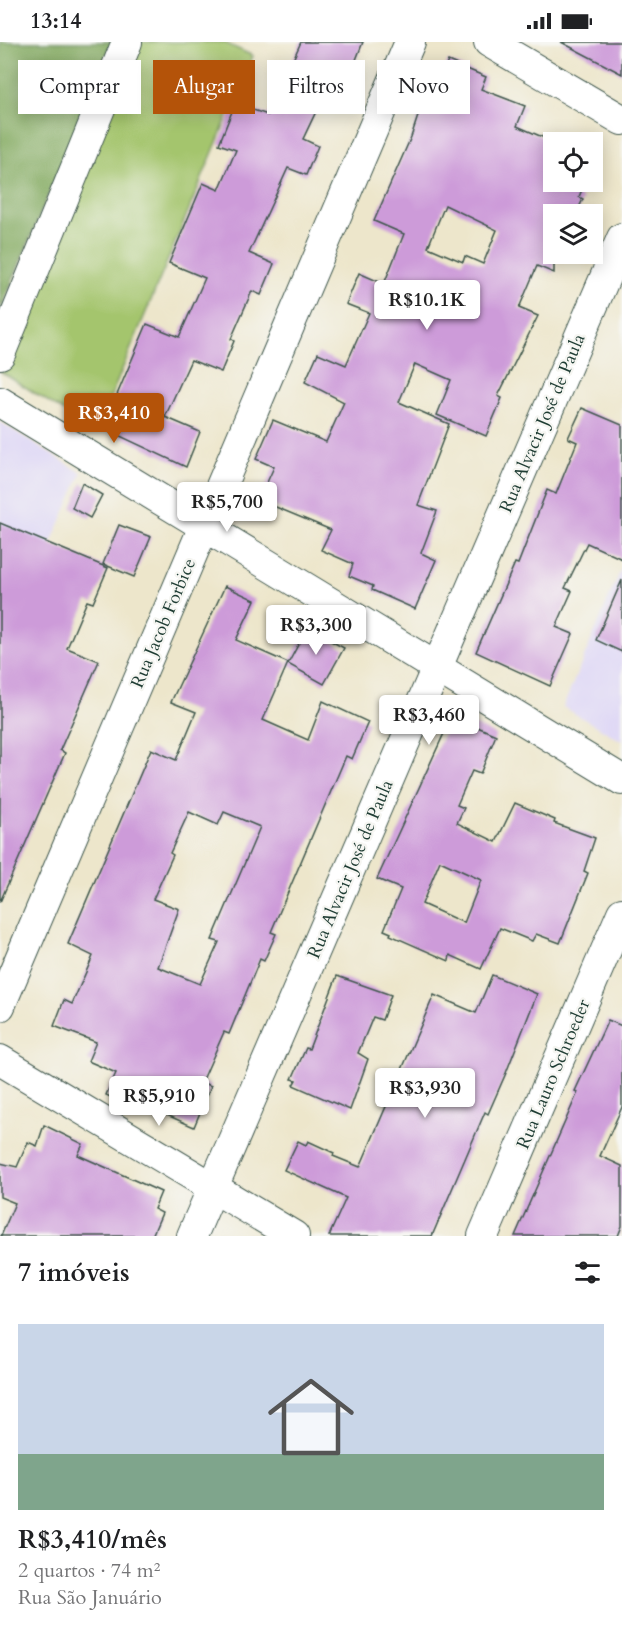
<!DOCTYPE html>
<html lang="pt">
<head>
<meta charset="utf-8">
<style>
	body { margin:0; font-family:Cardo,serif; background:#f2f2f2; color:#202124; height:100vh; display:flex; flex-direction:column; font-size:22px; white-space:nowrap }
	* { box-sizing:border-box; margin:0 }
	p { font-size:20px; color:#757577 }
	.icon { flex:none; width:33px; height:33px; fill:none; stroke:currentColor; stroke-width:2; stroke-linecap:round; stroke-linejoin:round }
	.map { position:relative; height:1194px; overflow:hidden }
	.details { display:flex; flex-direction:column; background:#fff; flex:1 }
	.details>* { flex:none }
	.hud { position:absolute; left:18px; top:18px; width:586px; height:54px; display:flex; gap:12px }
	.buttons { position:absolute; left:543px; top:90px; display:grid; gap:12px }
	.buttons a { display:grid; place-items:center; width:60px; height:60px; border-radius:0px; background:#fff; box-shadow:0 3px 15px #0003; font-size:30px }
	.price { position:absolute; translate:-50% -51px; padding:0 14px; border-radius:6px; background:#fff; color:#222; font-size:20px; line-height:39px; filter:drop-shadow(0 2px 3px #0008) }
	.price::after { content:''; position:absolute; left:50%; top:36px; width:18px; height:14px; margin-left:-9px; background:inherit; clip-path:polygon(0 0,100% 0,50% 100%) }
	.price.on { background:#b45309; color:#fff }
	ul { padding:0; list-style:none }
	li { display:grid; align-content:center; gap:12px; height:318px; padding:0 18px }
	li span { display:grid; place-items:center; height:186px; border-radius:0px; color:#555 }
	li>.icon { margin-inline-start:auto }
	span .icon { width:108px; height:108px; fill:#fffc; stroke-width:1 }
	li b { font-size:26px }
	h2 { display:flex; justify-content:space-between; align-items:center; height:72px; padding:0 18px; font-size:26px }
	.tag { padding:0 21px; border-radius:0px; background:#fff; box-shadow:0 3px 15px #0003; font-size:21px; line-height:54px }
	.tag.on { background:#b45309; color:#fff }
	.status { display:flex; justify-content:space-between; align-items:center; height:42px; padding:0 30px; background:#fff; direction:ltr }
	.status svg { height:16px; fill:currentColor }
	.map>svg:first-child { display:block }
</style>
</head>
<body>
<div class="status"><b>13:14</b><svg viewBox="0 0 49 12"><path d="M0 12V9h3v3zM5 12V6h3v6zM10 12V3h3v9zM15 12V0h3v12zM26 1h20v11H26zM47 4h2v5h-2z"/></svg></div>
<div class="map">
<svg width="622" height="1194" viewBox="0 0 622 1194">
	<rect width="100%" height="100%" fill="#f6f6f2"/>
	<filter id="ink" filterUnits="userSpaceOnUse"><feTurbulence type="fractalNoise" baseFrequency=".0167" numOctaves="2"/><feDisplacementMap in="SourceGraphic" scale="12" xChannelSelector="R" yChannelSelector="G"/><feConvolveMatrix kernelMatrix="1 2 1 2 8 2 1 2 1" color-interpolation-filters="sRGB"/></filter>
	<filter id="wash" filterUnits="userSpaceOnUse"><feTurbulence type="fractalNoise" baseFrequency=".008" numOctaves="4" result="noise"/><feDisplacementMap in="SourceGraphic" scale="24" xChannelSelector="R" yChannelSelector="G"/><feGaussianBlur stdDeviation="1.35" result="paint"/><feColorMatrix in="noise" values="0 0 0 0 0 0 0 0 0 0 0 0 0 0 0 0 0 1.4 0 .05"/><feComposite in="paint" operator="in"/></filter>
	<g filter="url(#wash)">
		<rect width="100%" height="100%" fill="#ede6cb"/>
		<g fill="#ddd5f6">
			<path d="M 0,380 L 82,431 L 0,616 Z"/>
			<path d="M 622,525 L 622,699 L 563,665 Z"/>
		</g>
		<path fill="#a4c56d" stroke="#628150" stroke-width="1.5" d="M 132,0 L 223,0 L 253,14 L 96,390 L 0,329 L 0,325 Z"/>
		<path fill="#83aa60" stroke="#51744a" stroke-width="1.5" d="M 0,0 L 112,0 L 0,269 Z"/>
		<g id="blocks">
			<g fill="#cd9bd9" fill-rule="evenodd">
				<path d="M 301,0 L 363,0 L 345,46 L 330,40 L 303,97 L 318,104 L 306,133 L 288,126 L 249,211 L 274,222 L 261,253 L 252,249 L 231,297 L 234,299 L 221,330 L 191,318 L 165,375 L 200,390 L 186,425 L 103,386 L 147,282 L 179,295 L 205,236 L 169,221 L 203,141 L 219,148 L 236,108 L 219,102 L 235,62 L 268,73 Z"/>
				<path d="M 561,0 L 622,0 L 622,32 Z"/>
				<path d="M 448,19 L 486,35 L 481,47 L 525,64 L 517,84 L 554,100 L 554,140 L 585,140 L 579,155 L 583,157 L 576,172 L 554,172 L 554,231 L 537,224 L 519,266 L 538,274 L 498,354 L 502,356 L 486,394 L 437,373 L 451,338 L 415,322 L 399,360 L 449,382 L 418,463 L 437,469 L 421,511 L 436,518 L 415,567 L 372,548 L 373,544 L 349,534 L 353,522 L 321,508 L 331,488 L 259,458 L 274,425 L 256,417 L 273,378 L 326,400 L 344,360 L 305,340 L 318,311 L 346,323 L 369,271 L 346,262 L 359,231 L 384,242 L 404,192 L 374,179 L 411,95 L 422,62 L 428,65 ZM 445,163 L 497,188 L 483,222 L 465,214 L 463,220 L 428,205 Z"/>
				<path d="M 582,366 L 622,383 L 622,517 L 587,501 L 565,546 L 572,549 L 556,585 L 573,592 L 550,644 L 476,610 L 515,521 L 518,522 L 547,448 L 556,452 L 577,400 L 568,396 Z"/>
				<path d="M 82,441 L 102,453 L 90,476 L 72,466 Z"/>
				<path d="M 0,481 L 108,526 L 93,561 L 87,559 L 67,606 L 99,619 L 60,708 L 65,711 L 0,860 Z"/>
				<path d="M 119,483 L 151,495 L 134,535 L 103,522 Z"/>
				<path d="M 622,538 L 622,610 L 596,598 Z"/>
				<path d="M 225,544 L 255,558 L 236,598 L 288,621 L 263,678 L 308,698 L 323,659 L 368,680 L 352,717 L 346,714 L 271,890 L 276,892 L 264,919 L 260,917 L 229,992 L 224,990 L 202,1040 L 211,1044 L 194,1085 L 133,1058 L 130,1064 L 106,1053 L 116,1031 L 88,1019 L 96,1000 L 54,984 L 64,958 L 72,962 L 93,914 L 68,902 L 151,707 L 176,718 L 196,670 L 171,660 ZM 189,770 L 218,783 L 224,770 L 260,785 L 212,898 L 219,900 L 200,942 L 158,925 L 179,867 L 153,857 L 173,813 L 170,811 Z"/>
				<path d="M 307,586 L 344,606 L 324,642 L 288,622 Z"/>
				<path d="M 452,674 L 496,693 L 480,732 L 472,729 L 457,763 L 464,766 L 457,781 L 496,800 L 515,761 L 555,778 L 554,781 L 595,796 L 584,829 L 588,831 L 560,901 L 536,892 L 532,899 L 500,886 L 481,927 L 450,913 L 449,919 L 390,893 L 391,891 L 384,888 L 401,847 L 377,837 ZM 440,819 L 481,838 L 464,881 L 422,862 Z"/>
				<path d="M 492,933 L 537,952 L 506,1031 L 488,1072 L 485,1070 L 432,1194 L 329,1194 L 346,1156 L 284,1128 L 298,1099 L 306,1103 L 308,1099 L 334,1111 L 333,1114 L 360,1125 L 434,953 L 476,971 Z"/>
				<path d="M 337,934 L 391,953 L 382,978 L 373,975 L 358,1011 L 368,1017 L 350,1068 L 293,1043 L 296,1038 L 292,1037 L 306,1006 L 309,1007 Z"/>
				<path d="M 608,978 L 622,984 L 622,1065 L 600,1114 L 622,1124 L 622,1184 L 618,1194 L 515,1194 L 578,1050 L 575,1049 Z"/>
				<path d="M 44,1083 L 83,1102 L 78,1113 L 161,1150 L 154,1167 L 162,1171 L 152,1194 L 1,1194 L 15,1161 L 0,1155 L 0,1121 L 17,1125 L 28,1100 L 37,1104 Z"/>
			</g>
		</g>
	</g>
	<g filter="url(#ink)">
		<use href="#blocks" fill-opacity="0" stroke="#3e564b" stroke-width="1.5"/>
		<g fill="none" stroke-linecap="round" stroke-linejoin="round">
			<g stroke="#3e564b" stroke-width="32">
				<g id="minor">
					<path d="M 489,0 L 622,78"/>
					<path d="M 0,312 L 127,0"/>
					<path d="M 0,360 L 622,738"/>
					<path d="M 0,964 L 410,0"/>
					<path d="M 0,1018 L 294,1194"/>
					<path d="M 192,1194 L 622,196"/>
					<path d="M 483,1194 L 622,871"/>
				</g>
			</g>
			<use href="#minor" stroke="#fff" stroke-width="30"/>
		</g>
	</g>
	<g text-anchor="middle" stroke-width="4.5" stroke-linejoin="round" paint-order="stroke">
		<g font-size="18" fill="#1f3d34" stroke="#f6f6f2">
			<text transform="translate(542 381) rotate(-67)" y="6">Rua Alvacir José de Paula</text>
			<text transform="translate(163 581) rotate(-67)" y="6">Rua Jacob Forbice</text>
			<text transform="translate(350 827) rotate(-67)" y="6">Rua Alvacir José de Paula</text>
			<text transform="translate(553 1032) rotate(-67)" y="6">Rua Lauro Schroeder</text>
		</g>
	</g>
</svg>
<div class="buttons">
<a><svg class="icon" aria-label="locate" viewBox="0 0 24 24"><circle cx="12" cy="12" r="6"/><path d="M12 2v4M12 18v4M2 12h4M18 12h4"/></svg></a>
<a><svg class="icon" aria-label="layers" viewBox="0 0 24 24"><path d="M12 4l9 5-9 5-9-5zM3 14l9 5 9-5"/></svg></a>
</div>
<b class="price" style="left:427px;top:289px">R$10.1K</b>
<b class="price on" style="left:114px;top:402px">R$3,410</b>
<b class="price" style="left:227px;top:491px">R$5,700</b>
<b class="price" style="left:316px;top:614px">R$3,300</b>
<b class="price" style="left:429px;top:704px">R$3,460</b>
<b class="price" style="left:425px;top:1077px">R$3,930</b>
<b class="price" style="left:159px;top:1085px">R$5,910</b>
<div class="hud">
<a class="tag">Comprar</a>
<a class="tag on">Alugar</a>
<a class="tag">Filtros</a>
<a class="tag">Novo</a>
</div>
</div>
<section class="details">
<h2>7 imóveis<svg class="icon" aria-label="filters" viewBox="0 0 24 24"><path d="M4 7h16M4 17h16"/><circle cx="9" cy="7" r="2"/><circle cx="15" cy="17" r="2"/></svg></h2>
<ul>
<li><span style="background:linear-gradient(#c9d6e8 70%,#7fa58c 0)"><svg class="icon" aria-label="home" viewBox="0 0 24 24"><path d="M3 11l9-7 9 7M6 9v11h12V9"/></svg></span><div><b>R$3,410/mês</b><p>2 quartos · 74 m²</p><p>Rua São Januário</p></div></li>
</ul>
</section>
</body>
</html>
